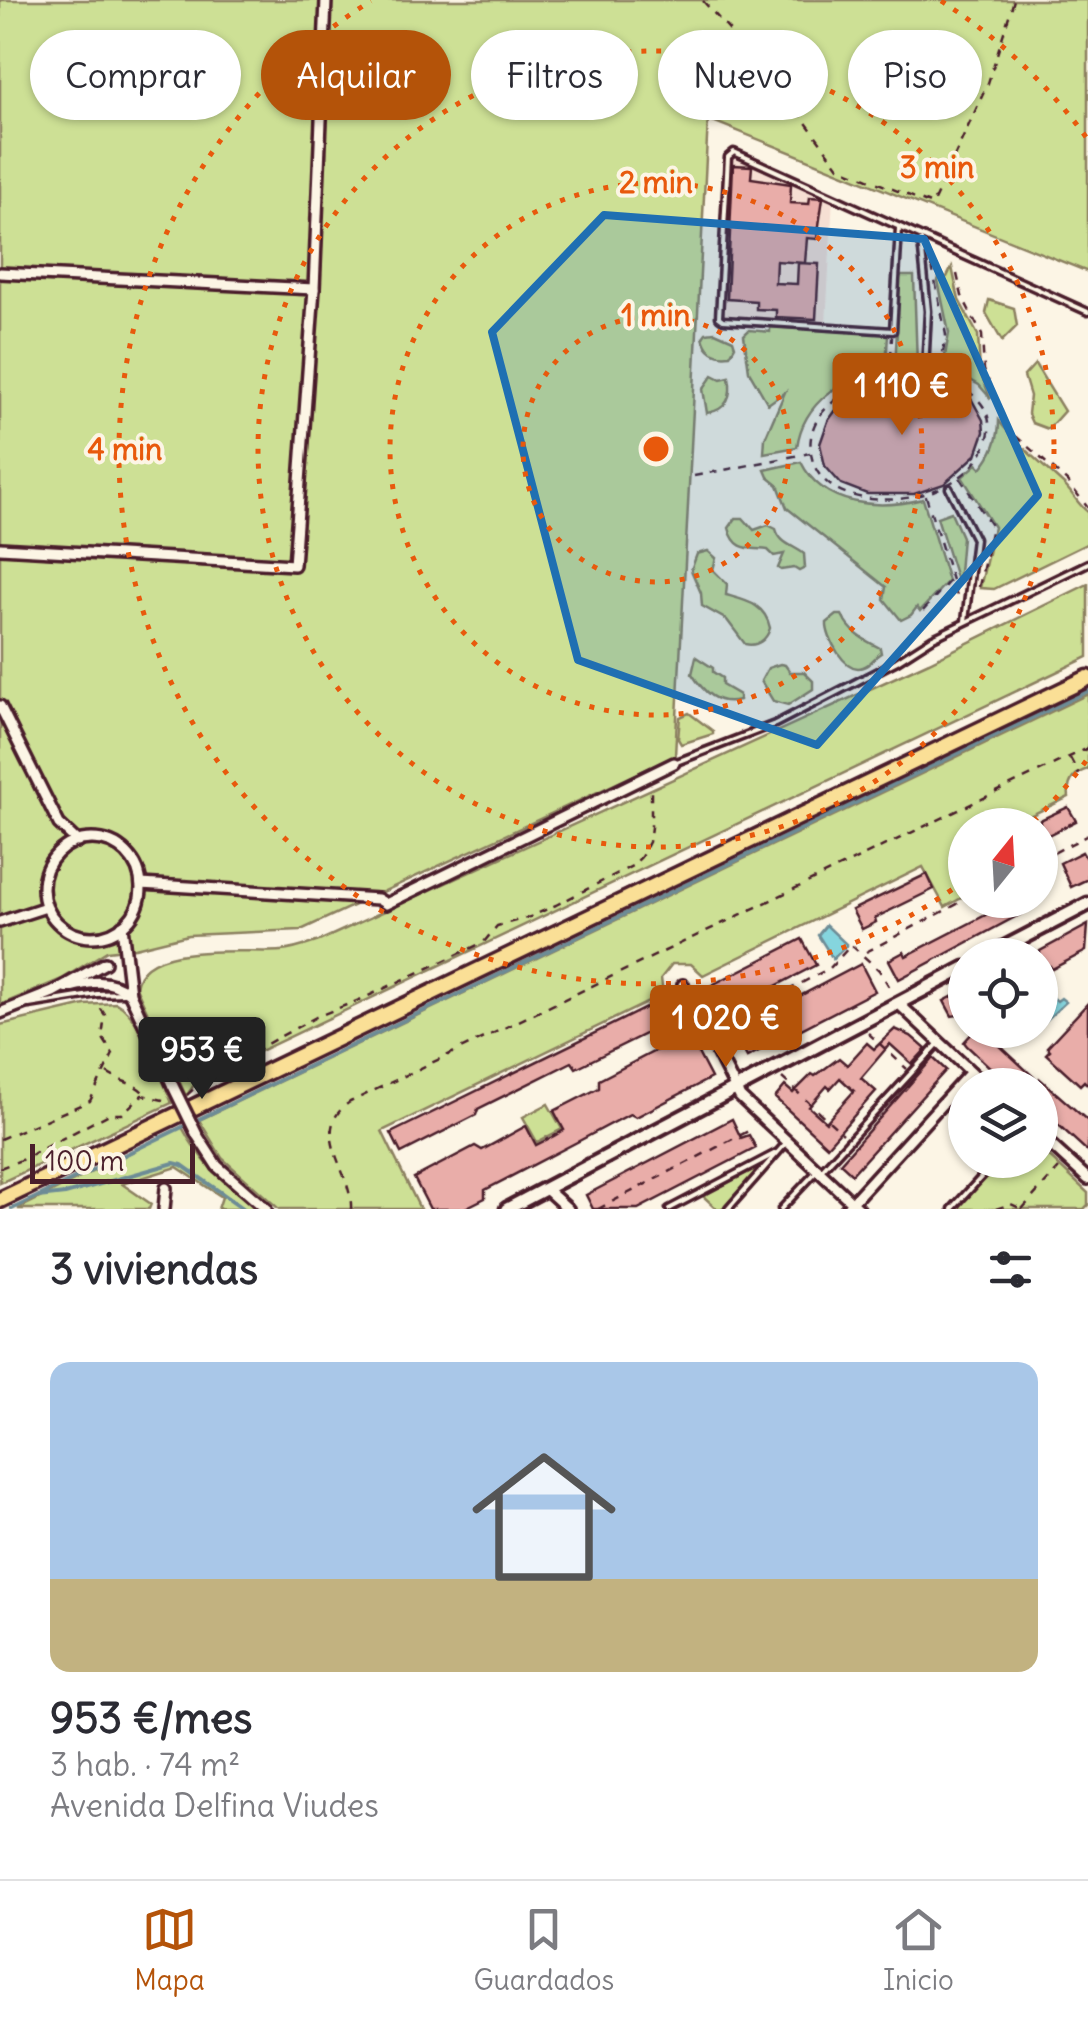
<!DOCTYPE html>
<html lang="es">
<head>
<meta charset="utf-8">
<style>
	body { margin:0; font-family:Delius,sans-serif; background:#f2f2f3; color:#2b2b33; height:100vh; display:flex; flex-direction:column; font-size:38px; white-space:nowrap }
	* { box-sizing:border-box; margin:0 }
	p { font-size:32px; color:#7c7c81 }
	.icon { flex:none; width:55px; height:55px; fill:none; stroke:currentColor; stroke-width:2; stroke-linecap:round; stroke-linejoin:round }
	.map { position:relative; height:1209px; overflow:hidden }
	.drawer { display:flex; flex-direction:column; background:#fff; flex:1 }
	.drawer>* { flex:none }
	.hud { position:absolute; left:30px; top:30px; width:1030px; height:90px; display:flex; gap:20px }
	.needle { width:65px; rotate:18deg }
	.controls { position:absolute; left:948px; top:808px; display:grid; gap:20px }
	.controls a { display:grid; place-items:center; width:110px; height:110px; border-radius:50%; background:#fff; box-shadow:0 2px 8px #0004; font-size:50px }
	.scale { position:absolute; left:30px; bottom:25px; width:165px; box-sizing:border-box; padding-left:10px; border:5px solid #4a1f2b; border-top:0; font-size:28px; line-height:35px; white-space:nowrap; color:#4a1f2b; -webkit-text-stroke:8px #fcf5e5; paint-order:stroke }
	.price { position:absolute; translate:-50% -85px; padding:0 22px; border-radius:10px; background:#b45309; color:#fff; font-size:32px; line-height:65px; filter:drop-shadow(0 2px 5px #0008) }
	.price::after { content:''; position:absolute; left:50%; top:60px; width:30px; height:22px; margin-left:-15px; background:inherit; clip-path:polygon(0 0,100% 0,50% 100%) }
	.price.current { background:#222; color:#fff }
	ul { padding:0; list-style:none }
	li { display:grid; align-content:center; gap:20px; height:530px; padding:0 50px }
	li+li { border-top:2px solid #e1e1e2 }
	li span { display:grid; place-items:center; height:310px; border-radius:20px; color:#555 }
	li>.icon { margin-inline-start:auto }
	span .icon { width:180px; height:180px; fill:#fffc; stroke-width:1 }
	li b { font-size:42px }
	h2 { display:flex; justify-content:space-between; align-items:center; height:120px; padding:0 50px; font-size:42px }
	.chip { padding:0 35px; border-radius:45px; background:#fff; box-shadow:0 2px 8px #0004; font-size:35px; line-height:90px }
	.chip.current { background:#b45309; color:#fff }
	.dock { display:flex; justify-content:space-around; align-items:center; height:140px; border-top:2px solid #e1e1e2; background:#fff; font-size:28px; color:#7c7c81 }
	.dock a { display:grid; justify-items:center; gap:5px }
	.dock .current { color:#b45309 }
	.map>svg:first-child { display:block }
</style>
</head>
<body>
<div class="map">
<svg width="1088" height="1209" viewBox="0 0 1088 1209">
	<rect width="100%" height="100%" fill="#fcf5e5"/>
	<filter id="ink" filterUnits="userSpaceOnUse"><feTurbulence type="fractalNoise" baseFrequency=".01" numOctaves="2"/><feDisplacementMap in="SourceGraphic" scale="20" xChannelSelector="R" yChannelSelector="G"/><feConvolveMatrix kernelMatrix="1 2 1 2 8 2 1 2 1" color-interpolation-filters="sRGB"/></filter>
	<g filter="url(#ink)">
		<path fill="#f6dfd3" d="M 731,154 L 833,197 L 826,324 L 721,318 Z"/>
		<g fill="#cde095" stroke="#8c8060" stroke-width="2.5">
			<path d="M 0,0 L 1088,0 L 1088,272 L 708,119 L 675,756 L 301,930 L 188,935 L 135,948 L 107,951 L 62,979 L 0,1005 Z"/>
			<path d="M 952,267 L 959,300 L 978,335 L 980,372 L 991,399 L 979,385 L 963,376 L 961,381 L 942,374 L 949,333 L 938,281 L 939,277 L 947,277 Z"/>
			<path d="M 900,276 L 914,276 L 917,365 L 895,367 Z"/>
			<path d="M 989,300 L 1014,308 L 1017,326 L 1002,341 L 986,313 Z"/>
			<path d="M 770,327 L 888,334 L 886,368 C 844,377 803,401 797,447 L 764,453 L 765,438 L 785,392 L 768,404 L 749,371 L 744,335 L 749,330 L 770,332 Z"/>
			<path d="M 715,332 L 733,340 L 735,346 L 730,355 C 716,357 706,351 703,337 L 706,333 Z"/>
			<path d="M 1035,364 L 1064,411 L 1048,429 L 1032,423 L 1028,414 L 1030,396 L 1024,376 Z"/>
			<path d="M 713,375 L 721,379 L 729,377 C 733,396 727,410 707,413 L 703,389 Z"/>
			<path d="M 999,421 C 1016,443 1039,462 1061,482 C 1072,491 1077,504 1088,512 L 1088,543 L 994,589 L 980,588 L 994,527 L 962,477 L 977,464 L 981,468 C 993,454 999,439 999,421 Z"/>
			<path d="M 801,462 C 823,507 879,510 923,499 L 948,581 L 920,611 L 917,607 L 911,615 L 901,620 L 884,599 L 886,587 L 787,508 L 778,485 L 768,477 L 765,470 Z"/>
			<path d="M 951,512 L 962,537 L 958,584 L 937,517 Z"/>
			<path d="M 736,518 L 743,518 L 754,530 L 768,525 L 776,529 C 780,544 793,545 804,554 L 805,568 L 799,571 L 794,568 L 781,570 L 778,568 L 784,554 L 774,556 L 768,550 C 748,548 735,551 729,528 Z"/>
			<path d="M 708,551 L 716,558 L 713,570 L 727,584 L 726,595 C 747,601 765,604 770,628 C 767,639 758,647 745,644 L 727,620 L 702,606 L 701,593 L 691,570 L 697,554 Z"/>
			<path d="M 1088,584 L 1088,657 L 197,1081 L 186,1096 L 136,987 C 141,940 246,954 281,951 C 294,950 307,945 319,941 L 929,662 Z"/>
			<path d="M 837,615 L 842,615 C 851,633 864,640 880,648 L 881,653 C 874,657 871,665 863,667 C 845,674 826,637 827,623 Z"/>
			<path d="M 696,657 L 713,668 L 713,672 L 722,678 L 722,685 L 739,695 L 739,700 C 716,706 703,691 692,674 Z"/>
			<path d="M 780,664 L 785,665 L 790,672 L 804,672 L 813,681 L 813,689 L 788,705 L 773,701 L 761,681 L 768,668 Z"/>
			<path d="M 1088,694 L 1088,769 C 1074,773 1067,782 1069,797 L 1011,825 L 965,825 L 965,896 L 945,907 L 923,867 L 703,975 L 691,964 L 672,964 L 661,978 L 663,995 L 382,1131 L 420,1209 L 279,1209 L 222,1158 L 199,1120 Z"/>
			<path d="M 689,713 L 713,731 L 713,734 L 681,744 L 678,739 L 680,717 Z"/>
			<path d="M 116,1003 C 142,1016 160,1076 172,1103 L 0,1183 L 0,1025 L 85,1005 Z"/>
			<path d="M 548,1104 L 562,1129 L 537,1142 L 523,1117 Z"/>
			<path d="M 182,1127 C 200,1162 226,1185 257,1209 L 218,1209 L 222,1197 L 177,1167 L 122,1184 L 151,1204 L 149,1209 L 18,1209 Z"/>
			<path d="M 1040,1148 L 1088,1193 L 1088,1205 L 1084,1209 L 956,1209 L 1002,1160 L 1040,1160 Z"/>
			<path d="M 753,1170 L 756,1173 L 723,1209 L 717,1209 L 703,1196 Z"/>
		</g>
		<g fill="#85d5de" stroke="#6d8c96" stroke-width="2.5">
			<path d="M 826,925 L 847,945 L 833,959 L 818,935 Z"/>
			<path d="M 1048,993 L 1057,1001 L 1061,998 L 1066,1002 L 1040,1026 L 1040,1002 Z"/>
		</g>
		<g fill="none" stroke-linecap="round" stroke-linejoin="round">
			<g stroke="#6d8c96" stroke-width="4">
				<path d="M 38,1197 L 65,1194 L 174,1163 L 182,1165 L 244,1209"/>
				<path d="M 12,1209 L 1088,691"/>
			</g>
		</g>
		<g fill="#e9ada9" stroke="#4a1f2b" stroke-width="2.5" fill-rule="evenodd">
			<path d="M 733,165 L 752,166 L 751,178 L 791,184 L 790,203 L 809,204 L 810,197 L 823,198 L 817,239 L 807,238 L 805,263 L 776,261 L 775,283 L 797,284 L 798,263 L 819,264 L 816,319 L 776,317 L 776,310 L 756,309 L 756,301 L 727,299 Z"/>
			<path d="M 922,379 L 951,386 L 972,400 L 983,420 L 984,432 L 976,455 L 944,484 L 914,494 L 867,494 L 841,484 L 825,466 L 820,444 L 828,421 L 836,410 L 874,386 Z"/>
			<path d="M 1068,807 L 1076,821 L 1040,839 L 1040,820 Z"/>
			<path d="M 1082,852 L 1085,857 L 1088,856 L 1088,879 L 1071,887 L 1060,863 Z"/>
			<path d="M 927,874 L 934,889 L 875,918 L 876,922 L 862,929 L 852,910 Z"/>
			<path d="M 1000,900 L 1030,900 L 1034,907 L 899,979 L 889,960 L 904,952 L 906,956 L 1003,906 Z"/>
			<path d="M 1088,925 L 1086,951 L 1052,969 L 1050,966 L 1040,970 L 1040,951 Z"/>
			<path d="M 802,939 L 816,965 L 724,1013 L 710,986 Z"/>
			<path d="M 861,964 L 875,991 L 747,1057 L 733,1031 Z"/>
			<path d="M 965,990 L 965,1014 L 952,1016 L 944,1001 Z"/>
			<path d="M 658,1002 L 667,1019 L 664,1021 L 665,1024 L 576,1068 L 572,1062 L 478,1109 L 476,1115 L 401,1153 L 391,1133 Z"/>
			<path d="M 1088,1003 L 1088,1085 L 1084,1081 L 1080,1085 L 1046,1054 L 1050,1050 L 1047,1047 Z"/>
			<path d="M 895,1029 L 911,1036 L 926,1049 L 912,1064 L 890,1044 L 861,1078 L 876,1091 L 827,1146 L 775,1098 L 785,1086 L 793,1093 L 812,1074 L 815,1076 L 839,1058 L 847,1065 L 867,1043 L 874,1049 ZM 840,1078 L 854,1091 L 826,1122 L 809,1107 L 827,1086 L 830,1089 Z"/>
			<path d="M 975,1030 L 983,1030 L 1040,1083 L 1040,1079 L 1088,1121 L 1088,1152 L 1040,1108 L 1040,1085 L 1009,1085 L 967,1046 L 964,1042 Z"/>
			<path d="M 688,1034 L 711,1078 L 636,1117 L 630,1114 L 579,1141 L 485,1190 L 485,1198 L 463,1209 L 430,1209 L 414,1178 L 475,1146 L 482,1150 L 526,1126 L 536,1145 L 554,1136 L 564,1130 L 554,1111 L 599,1088 L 599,1080 Z"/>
			<path d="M 933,1058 L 946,1070 L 852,1174 L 840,1163 Z"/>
			<path d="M 732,1119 L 741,1138 L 749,1135 L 756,1148 L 638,1209 L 593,1209 L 586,1195 Z"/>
		</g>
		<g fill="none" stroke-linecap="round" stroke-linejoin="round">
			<g stroke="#4a1f2b" stroke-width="11">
				<g id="service">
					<path d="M 899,228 L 893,331 L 723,320 L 719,317 L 728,157 L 734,152 L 1088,312"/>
					<path d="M 921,241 L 928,311 L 925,371"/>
					<path d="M 949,488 L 975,539 L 965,621"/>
					<path d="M 674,763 L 775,724 L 897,661 L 933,638 L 1088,563"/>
					<path d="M 29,1005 L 97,994 L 123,993"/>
					<path d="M 820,1172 L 939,1043"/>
					<path d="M 669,1209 L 776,1153"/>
					<path d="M 728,1209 L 787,1142"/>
					<path d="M 781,1209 L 816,1172"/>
					<path d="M 952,1209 L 997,1160"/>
				</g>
			</g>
			<g stroke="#4a1f2b" stroke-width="16">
				<g id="minor">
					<path d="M 0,273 L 314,289"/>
					<path d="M 0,548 L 294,565 L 314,289 L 326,0"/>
					<path d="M 0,706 L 59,824 L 78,842"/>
					<circle cx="92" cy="888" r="49"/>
					<path d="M 141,884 L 378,899 L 386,904 L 674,763"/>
					<path d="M 0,922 L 46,907"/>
					<path d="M 122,926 L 130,994 L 173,1086"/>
					<path d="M 683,985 L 740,1097 L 859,1209"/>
					<path d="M 67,988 C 90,982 110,977 130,994"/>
					<path d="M 898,1003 L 985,1085"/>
					<path d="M 0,1013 L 53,992 L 105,963"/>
					<path d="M 197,1135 L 217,1166 L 266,1209"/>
					<path d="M 1040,1135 L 1088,1179"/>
					<path d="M 546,1189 L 568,1209"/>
					<path d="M 164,1209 L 166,1188"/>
					<path d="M 846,1209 L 971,1072"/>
				</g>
			</g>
			<g stroke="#4a1f2b" stroke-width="19">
				<g id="tertiary">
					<path d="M 990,955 L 1088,904"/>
					<path d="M 507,1209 L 965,968"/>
				</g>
			</g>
			<g stroke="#4a1f2b" stroke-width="21">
				<path id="trunk" d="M 0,1200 L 1088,678"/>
			</g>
			<g stroke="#4a1f2b" stroke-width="2.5" stroke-dasharray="8 8" stroke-linecap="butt">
				<path d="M 703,1 L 778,85 L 839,167 L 932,205 L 988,83 L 1014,0"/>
				<path d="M 932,266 L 946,335 L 939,376"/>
				<path d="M 957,274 L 962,296 L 982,335 L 984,370 L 1009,430 L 1068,482 L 1088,508"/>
				<path d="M 890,374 L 892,337"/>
				<path d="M 922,375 C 955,380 1000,399 987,441 C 980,465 957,482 933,491 C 897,506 818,506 811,453 C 803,396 880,375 922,375 Z"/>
				<path d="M 694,476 L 810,453"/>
				<path d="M 960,478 L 992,527 L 978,591"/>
				<path d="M 926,496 L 959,603"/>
				<path d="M 923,611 L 951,579"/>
				<path d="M 1070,758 L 1079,775"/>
				<path d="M 1040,860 L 1088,835"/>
				<path d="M 866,952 L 965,900"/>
				<path d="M 717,1028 L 830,968 L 851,945 L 879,970 L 892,991"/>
				<path d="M 868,1033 L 907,1069"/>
				<path d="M 107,1073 C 119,1082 133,1082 143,1092"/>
				<path d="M 782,1078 L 843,1134"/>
				<path d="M 187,1095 L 208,1076 L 316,1017 L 364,998 L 484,942 L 497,926 L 530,917 L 556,905 L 632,866 L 641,857 L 649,842 L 651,827 L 651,784"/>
				<path d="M 0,1139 L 90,1101 L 113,1054 L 102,1037 L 105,1015 L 97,1003"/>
				<path d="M 0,1168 L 21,1160 L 109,1114 L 122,1114 L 142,1095 L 171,1102"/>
				<path d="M 351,1209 C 353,1172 307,1131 350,1102 L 1088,748"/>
				<path d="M 598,1209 L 754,1128"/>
				<path d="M 996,1209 L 1011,1204 L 1020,1208"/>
				<path d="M 1022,1209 L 1059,1168"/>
			</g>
			<use href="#service" stroke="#fcf5e5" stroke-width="4"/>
			<use href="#minor" stroke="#fcf5e5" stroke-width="9"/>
			<use href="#tertiary" stroke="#fcf5e5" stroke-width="11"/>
			<use href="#trunk" stroke="#fadf96" stroke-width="14"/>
			<g stroke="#4a1f2b" stroke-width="16" stroke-linecap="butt">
				<path id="minor-bridge" d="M 173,1086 L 197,1135"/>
			</g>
			<use href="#minor-bridge" stroke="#fcf5e5" stroke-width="9"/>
		</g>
	</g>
	<path fill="#1f6fb2" fill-opacity="0.2" stroke="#1f6fb2" stroke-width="8" stroke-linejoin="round" d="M 604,215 L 924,239 L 1038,495 L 817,745 L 578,660 L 492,332 Z"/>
	<g fill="none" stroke="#e8590c" stroke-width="5" stroke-dasharray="5 10">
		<circle cx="656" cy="449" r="133"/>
		<circle cx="656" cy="449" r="266"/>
		<circle cx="656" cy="449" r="398"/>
		<path d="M1086 761A531 531 0 0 1 1031 824M964 881A531 531 0 1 1 371 1M941 1A531 531 0 0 1 1086 137"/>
	</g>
	<circle cx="656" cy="449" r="15" fill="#e8590c" stroke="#fcf5e5" stroke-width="5"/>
	<g font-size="30" text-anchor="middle" font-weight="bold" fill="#e8590c" stroke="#fcf5e5" stroke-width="8" stroke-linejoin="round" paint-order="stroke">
		<text x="937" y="178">3 min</text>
		<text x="656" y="193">2 min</text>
		<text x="656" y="326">1 min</text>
		<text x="125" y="460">4 min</text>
	</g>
</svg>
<div class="controls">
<a><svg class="needle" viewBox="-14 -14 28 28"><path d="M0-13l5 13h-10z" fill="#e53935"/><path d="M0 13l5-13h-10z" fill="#7c7c81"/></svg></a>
<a><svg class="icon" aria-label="locate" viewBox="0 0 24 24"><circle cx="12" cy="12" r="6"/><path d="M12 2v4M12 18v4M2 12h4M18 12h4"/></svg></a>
<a><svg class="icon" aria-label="layers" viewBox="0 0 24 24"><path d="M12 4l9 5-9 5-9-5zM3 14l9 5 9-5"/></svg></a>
</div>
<div class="scale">100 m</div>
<b class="price" style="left:902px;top:438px">1 110 €</b>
<b class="price" style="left:726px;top:1070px">1 020 €</b>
<b class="price current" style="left:202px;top:1102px">953 €</b>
<div class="hud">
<a class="chip">Comprar</a>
<a class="chip current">Alquilar</a>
<a class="chip">Filtros</a>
<a class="chip">Nuevo</a>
<a class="chip">Piso</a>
</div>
</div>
<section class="drawer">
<h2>3 viviendas<svg class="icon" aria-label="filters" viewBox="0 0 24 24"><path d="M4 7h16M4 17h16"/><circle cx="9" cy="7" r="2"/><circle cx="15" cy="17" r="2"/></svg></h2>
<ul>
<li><span style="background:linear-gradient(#a9c7e8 70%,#c2b280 0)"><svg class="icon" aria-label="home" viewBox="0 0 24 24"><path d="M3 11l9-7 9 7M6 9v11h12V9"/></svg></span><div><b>953 €/mes</b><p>3 hab. · 74 m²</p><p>Avenida Delfina Viudes</p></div></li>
</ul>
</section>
<nav class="dock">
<a class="current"><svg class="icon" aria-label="map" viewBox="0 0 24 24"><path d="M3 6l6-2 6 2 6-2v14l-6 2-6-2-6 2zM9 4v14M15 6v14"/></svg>Mapa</a>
<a><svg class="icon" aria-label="saved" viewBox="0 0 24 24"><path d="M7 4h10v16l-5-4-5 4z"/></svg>Guardados</a>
<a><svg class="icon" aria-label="home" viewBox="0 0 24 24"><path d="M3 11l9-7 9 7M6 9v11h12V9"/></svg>Inicio</a>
</nav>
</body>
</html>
